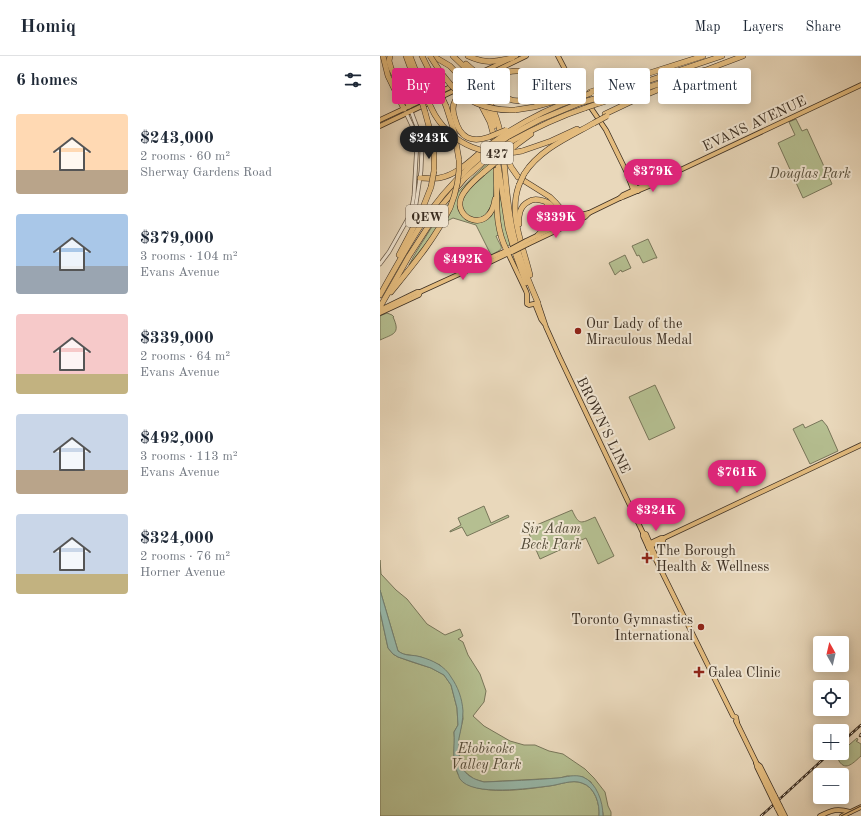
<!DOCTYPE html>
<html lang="en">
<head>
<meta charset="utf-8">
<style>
	body { margin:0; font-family:"Old Standard TT",serif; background:#f6f6f7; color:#1f2937; height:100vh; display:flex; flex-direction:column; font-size:15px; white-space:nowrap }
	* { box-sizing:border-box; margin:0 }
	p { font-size:13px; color:#747a83 }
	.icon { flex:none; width:22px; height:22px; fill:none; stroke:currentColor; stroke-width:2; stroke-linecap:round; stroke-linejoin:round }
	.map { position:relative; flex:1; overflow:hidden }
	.panel { display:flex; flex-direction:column; background:#fff; width:380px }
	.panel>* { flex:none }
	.guide { position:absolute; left:12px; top:12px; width:380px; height:36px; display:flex; gap:8px }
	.needle { width:26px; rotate:352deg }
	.controls { position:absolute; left:433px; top:580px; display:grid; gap:8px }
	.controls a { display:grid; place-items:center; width:36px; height:36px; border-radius:4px; background:#fff; box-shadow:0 2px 10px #0003; font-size:20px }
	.price { position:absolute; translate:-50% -34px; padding:0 9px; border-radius:14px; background:#db2777; color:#fff; font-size:13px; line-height:26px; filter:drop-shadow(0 1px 2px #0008) }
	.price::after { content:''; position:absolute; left:50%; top:24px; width:12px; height:9px; margin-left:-6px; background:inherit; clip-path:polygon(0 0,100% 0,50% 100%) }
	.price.current { background:#222; color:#fff }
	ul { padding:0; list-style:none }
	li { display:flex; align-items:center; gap:12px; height:100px; padding:0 16px }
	li span { display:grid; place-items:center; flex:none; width:112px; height:80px; border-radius:4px; color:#555 }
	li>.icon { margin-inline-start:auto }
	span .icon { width:48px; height:48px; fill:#fffc; stroke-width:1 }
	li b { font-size:17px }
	h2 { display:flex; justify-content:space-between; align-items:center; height:48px; padding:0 16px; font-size:17px }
	.pill { padding:0 14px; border-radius:4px; background:#fff; box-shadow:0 2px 10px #0003; font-size:14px; line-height:36px }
	.pill.current { background:#db2777; color:#fff }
	header { display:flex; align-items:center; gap:24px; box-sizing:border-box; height:56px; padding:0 20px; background:#fff; border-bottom:1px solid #e0e1e3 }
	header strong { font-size:19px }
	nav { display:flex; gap:22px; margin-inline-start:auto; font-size:14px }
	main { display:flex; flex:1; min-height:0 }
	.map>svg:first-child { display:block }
</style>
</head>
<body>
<header>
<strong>Homiq</strong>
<nav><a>Map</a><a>Layers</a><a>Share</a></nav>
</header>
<main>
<section class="panel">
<h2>6 homes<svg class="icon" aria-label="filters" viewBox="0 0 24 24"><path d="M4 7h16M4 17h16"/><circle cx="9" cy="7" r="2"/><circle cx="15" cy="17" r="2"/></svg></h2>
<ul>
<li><span style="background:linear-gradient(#ffd9b3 70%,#b9a48a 0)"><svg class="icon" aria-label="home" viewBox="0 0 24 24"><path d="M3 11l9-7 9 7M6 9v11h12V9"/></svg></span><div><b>$243,000</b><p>2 rooms · 60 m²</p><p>Sherway Gardens Road</p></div></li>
<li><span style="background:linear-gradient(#a9c7e8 65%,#9aa5b1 0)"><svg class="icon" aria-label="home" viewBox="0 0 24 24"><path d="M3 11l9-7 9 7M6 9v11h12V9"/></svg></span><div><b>$379,000</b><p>3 rooms · 104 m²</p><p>Evans Avenue</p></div></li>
<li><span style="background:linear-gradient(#f6c9c9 75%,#c2b280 0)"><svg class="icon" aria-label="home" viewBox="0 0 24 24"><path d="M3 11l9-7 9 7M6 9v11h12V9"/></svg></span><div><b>$339,000</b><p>2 rooms · 64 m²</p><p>Evans Avenue</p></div></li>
<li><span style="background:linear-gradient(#c9d6e8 70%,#b9a48a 0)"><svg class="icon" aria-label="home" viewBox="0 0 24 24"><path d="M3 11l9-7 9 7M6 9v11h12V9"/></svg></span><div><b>$492,000</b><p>3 rooms · 113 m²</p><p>Evans Avenue</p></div></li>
<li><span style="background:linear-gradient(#c9d6e8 75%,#c2b280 0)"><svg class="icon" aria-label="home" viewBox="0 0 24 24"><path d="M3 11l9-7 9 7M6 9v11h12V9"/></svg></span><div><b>$324,000</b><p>2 rooms · 76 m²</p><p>Horner Avenue</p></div></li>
</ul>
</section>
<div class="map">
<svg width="481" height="760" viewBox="0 0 481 760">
	<rect width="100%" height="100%" fill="#e9d8bb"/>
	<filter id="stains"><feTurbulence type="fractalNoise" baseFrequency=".005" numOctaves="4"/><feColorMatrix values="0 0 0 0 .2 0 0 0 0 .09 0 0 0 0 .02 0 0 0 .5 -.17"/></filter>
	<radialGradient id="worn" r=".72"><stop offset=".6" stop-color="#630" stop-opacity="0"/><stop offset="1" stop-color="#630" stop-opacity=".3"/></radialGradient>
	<g fill="#b5bf91" stroke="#78765a">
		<path d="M 416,63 L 422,75 L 427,73 L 452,128 L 423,142 L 398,87 L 415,79 L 409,66 Z"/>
		<path d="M 114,102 L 114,106 L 83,136 L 79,150 L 92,166 C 103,168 111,163 115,152 L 119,179 L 116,180 C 122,194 126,191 111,199 L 96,169 L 73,162 L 67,165 L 53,178 L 29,209 C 33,201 38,193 43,185 C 63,152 84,126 114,102 Z"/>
		<path d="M 115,110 L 115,124 L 113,146 L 106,159 C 94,165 93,163 83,155 L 82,146 L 86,136 Z"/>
		<path d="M 119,133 L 130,189 L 126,191 C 119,171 119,154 119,133 Z"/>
		<path d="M 268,183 L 277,202 L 275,202 L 263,207 L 259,199 L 257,200 L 252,190 Z"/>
		<path d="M 245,199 L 251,212 L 242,216 L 241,214 L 235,219 L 229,207 Z"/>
		<path d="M 7,257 L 12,259 L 14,261 L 13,261 C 21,278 13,278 0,284 L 0,260 Z"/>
		<path d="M 275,329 L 295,372 L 269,384 L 249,341 Z"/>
		<path d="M 442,364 L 447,370 L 458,395 L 430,408 L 413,373 L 423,368 L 425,372 Z"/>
		<path d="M 104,450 L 111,467 L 128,459 L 129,461 L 87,480 L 82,471 L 70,476 L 70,475 L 81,469 L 78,462 Z"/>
		<path d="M 192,454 C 199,469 200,468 215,461 L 234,500 L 218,508 L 206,482 L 160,503 L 147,473 Z"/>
		<path d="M 0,504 L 1,518 L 16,534 L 27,543 L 47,568 L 65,579 L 80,573 L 83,580 L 78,583 L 83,586 L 88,599 L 100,618 L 106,635 L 104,646 L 93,660 L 104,670 L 130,685 L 144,689 L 155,689 L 169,695 L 183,698 L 205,713 L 214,722 L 225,736 L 228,750 L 231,756 L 231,760 L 223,760 L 223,757 L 211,726 L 203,721 L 187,720 L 180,722 L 104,726 L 94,723 L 85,716 L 82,711 L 80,705 L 78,684 L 83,663 L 81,644 L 60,609 L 41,601 L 23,598 L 18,595 L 0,534 Z"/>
		<path d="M 0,555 L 8,592 L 13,598 L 18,601 L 32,606 L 51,612 L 64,619 L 71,629 L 77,652 L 78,669 L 74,676 C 76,692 71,703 78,718 C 79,719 80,722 81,723 C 96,741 148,733 169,730 C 179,729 192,723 202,727 C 215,731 220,748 219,760 L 0,760 Z"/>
		<path d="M 477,682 L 478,684 L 476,685 L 481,688 L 481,700 C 474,706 466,716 459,705 L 458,701 L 460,697 L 462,697 L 462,695 Z"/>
	</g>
	<path fill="#98baac" stroke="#738275" d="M 0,534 L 18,595 C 26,601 32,598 41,601 C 52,604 65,610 71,621 C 78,631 82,642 83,655 C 83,664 81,673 79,682 C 78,687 79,692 79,697 C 80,715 88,722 104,726 C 129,725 154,724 178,722 C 186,721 195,718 203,721 C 217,727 223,746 223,760 L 219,760 C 220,748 215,731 202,727 C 192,723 179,729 169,730 C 151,732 92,741 80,723 C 79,722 79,720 78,718 C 71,702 75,692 74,676 L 78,669 L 77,652 L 71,629 L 64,619 L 51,612 L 18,601 L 13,598 L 8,592 L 0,555 Z"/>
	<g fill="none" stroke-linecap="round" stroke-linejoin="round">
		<g stroke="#665848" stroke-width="4.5">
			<g id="minor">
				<path d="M 26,57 L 34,74 L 37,86 L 34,139 L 31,157"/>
				<path d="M 0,208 L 9,196 L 36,148 L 41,115 L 42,92 L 40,79 L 31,55"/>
			</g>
		</g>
		<g stroke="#3b2e22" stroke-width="5.5">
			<g id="major">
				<path d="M 178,0 L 190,23 L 204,42"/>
				<path d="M 102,16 L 136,0"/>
				<path d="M 105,20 L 146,0"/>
				<path d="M 209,49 L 226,74 L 248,119 L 251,122 L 258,135"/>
				<path d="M 0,64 L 81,26"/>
				<path d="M 0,70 L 84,30"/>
				<path d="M 248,119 L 249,123 L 254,136"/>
				<path d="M 240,142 L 243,139 L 273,125 L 276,125 L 296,116 L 481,29"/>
				<path d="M 146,185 L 200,159 L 209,157 L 240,142 L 243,141 L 274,128 L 276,125"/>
				<path d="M 148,188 L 205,161 L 209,157"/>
				<path d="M 127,195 L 146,235 L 147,238 L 147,248 L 149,249 L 158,247 L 166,271 L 179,300 L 263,477 L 266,478 L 276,501 L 275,502"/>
				<path d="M 108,205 L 110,206 L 129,197"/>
				<path d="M 155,248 L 161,263 L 164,267"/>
				<path d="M 0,254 L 37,236 L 40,236 L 108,205 L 110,202 L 128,194"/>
				<path d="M 0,257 L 39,239 L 40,236"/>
				<path d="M 263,477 L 263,480 L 273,502 L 275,502 L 353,660 L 356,661 L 357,666"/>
				<path d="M 268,488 L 281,482 L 284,482"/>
				<path d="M 268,491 L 283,485 L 284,482 L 481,389"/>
				<path d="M 356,665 L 376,706 L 377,711 L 392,742"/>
				<path d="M 376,707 L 380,710 L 395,740"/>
				<path d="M 400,750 L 405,760"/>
				<path d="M 397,752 L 401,760"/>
				<path d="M 440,760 C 452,754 457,752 470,756"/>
				<path d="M 462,760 L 481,751"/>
			</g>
		</g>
		<g stroke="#3b2e22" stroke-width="6">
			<g id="highway">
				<path d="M 3,0 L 8,20 L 24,53"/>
				<path d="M 10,0 L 9,5 L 11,12 L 29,50"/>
				<path d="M 26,0 L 38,33"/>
				<path d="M 30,0 L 42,31"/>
				<path d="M 42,0 L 55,26"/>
				<path d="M 53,0 L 70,10 L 86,27"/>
				<path d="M 73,0 C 78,5 84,10 89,16 C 106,36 116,54 121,80"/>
				<path d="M 88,0 C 106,8 113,6 132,2"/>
				<path d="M 86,8 C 94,15 102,21 109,28 C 115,34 121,40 129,43 C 153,53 163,18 138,15 C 128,14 116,20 106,23"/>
				<path d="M 210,36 L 323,0"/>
				<path d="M 97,41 L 110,66 L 113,77 L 128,172 L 135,197 L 146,227"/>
				<path d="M 214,43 L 342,0"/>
				<path d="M 217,48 L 303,20 L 326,14 L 363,0"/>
				<path d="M 66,50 L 74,75 L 79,104"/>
				<path d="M 135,54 L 154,51 L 190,41"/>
				<path d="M 45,56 L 53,85 L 54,98 L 54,115"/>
				<path d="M 225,58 L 263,40 L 299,25"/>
				<path d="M 128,76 C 150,62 172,51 196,43"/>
				<path d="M 129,80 L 159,64 L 200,47"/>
				<path d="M 109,81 C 91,87 80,82 75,63 C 73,57 72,50 75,45 C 77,40 81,37 86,35 C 104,31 111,57 114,70"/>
				<path d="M 130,86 C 155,72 178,61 205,52"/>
				<path d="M 136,89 L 151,78"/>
				<path d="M 142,95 L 171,85 L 197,73"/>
				<path d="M 123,96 C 126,123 127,150 133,176 C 138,200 148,224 158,247"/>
				<path d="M 126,98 L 131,111 L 138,121 L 170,141 L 175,146 L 181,153 L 186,165 L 186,170"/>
				<path d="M 116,114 C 118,142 113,168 127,195"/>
				<path d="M 104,116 C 96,123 85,132 81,142 C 73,163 110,179 115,143"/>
				<path d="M 144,118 C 160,93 189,81 214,67"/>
				<path d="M 40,122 C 46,122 53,123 59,122 C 77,119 91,104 104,93"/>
				<path d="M 139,129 C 128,159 143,189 150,219"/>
				<path d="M 183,156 L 188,161 L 194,162"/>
				<path d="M 139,168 C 138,160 140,150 148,146 C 152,143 156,143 160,144 C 177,147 176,161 186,170"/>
				<path d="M 158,179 C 167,170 176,161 167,148"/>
				<path d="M 19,199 L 40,159 L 51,131"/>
				<path d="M 11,236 C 32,210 55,183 70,152"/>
				<path d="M 0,239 C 16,211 32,181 51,154 C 67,132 87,112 109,94"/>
				<path d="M 0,251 L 29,200 L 62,149 L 85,122 L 109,101"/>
			</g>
		</g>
		<use href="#minor" stroke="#f1e6d3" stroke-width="3"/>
		<use href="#major" stroke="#e4bc7e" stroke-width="4"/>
		<use href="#highway" stroke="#e4bc7e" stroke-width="5"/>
		<path stroke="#3b2e22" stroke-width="1" d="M 461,760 L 481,750"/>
		<g stroke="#3b2e22" stroke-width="2.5">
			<g id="rail">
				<path d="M 480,680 L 481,678"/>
				<path d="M 462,686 L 481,669"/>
				<path d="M 381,760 L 450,697"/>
			</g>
		</g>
		<use href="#rail" stroke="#f1e6d3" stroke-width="1" stroke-dasharray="3" stroke-linecap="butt"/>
		<g stroke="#3b2e22" stroke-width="5.5" stroke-linecap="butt">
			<g id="major-bridge">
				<path d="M 81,26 L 102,16"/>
				<path d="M 92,26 L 105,20"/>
				<path d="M 131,193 L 146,185"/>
				<path d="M 132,196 L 148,188"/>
				<path d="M 395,740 L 400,750"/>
				<path d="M 392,742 L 397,752"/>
			</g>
		</g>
		<g stroke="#3b2e22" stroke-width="6" stroke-linecap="butt">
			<g id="highway-bridge">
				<path d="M 50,0 C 55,8 60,16 66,23 C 82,45 108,55 135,54"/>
				<path d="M 55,26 L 66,50"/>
				<path d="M 84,30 L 91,29 L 106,23"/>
				<path d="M 42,31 C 46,40 50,50 55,59 C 74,90 107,102 142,95"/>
				<path d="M 38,33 L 45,56"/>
				<path d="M 196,43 L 211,37"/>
				<path d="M 200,47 L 214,43"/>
				<path d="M 205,52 L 217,48"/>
				<path d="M 214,67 L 227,60"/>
				<path d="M 109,81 L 126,74"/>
				<path d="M 107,91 L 128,76"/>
				<path d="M 109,94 L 129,80"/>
				<path d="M 109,101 L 130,86"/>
				<path d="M 104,116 L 136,89"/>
				<path d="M 139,129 L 144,118"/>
				<path d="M 51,131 L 54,115"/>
				<path d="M 70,152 C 76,137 80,121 79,104"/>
			</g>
		</g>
		<use href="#major-bridge" stroke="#e4bc7e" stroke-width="4"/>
		<use href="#highway-bridge" stroke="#e4bc7e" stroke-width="5"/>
	</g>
	<g fill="#8f2418" stroke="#f1e6d3" stroke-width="1.5">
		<circle cx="198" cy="275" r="4"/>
		<path d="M265 496h4v4h4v4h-4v4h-4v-4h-4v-4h4z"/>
		<circle cx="321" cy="571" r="4"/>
		<path d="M317 610h4v4h4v4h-4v4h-4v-4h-4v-4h4z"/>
	</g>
	<g text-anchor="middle" stroke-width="4" stroke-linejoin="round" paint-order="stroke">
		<g fill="#f1e6d3" stroke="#726557" stroke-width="1">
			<rect x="101" y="86" width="32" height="22" rx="3"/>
			<rect x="26" y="149" width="42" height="22" rx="3"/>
		</g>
		<g font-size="13" font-weight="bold" fill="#3b2e22">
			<text x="117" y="102">427</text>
			<text x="47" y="165">QEW</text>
		</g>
		<g font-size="14" fill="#3b2e22" stroke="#f1e6d3">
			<text transform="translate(374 67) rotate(-25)" y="5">EVANS AVENUE</text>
			<text transform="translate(224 369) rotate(64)" y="5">BROWN'S LINE</text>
		</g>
		<g font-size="14" font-style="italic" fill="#534b38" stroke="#f1e6d3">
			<text x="430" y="122">Douglas Park</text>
			<text x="171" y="477">Sir Adam<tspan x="171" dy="16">Beck Park</tspan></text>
			<text x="106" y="697">Etobicoke<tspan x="106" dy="16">Valley Park</tspan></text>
		</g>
		<g font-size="14" fill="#3b2e22" stroke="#f1e6d3" text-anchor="start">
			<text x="206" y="272">Our Lady of the<tspan x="206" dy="16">Miraculous Medal</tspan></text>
			<text x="276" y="499">The Borough<tspan x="276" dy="16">Health &amp; Wellness</tspan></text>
			<text x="313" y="568" text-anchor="end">Toronto Gymnastics<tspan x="313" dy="16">International</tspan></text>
			<text x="328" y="621">Galea Clinic</text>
		</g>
	</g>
	<rect width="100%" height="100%" filter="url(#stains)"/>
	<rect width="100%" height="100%" fill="url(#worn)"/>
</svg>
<div class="controls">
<a><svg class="needle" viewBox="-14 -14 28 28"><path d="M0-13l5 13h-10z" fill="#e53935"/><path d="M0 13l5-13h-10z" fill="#747a83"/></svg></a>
<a><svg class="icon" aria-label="locate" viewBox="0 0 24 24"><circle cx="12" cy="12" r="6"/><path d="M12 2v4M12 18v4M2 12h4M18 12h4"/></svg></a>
<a>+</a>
<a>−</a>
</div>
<b class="price current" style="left:49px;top:104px">$243K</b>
<b class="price" style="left:273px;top:137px">$379K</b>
<b class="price" style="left:176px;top:183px">$339K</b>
<b class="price" style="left:83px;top:225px">$492K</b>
<b class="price" style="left:357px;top:438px">$761K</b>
<b class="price" style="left:276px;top:476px">$324K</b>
<div class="guide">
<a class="pill current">Buy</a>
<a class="pill">Rent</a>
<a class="pill">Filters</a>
<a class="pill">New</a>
<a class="pill">Apartment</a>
</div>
</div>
</main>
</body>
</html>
